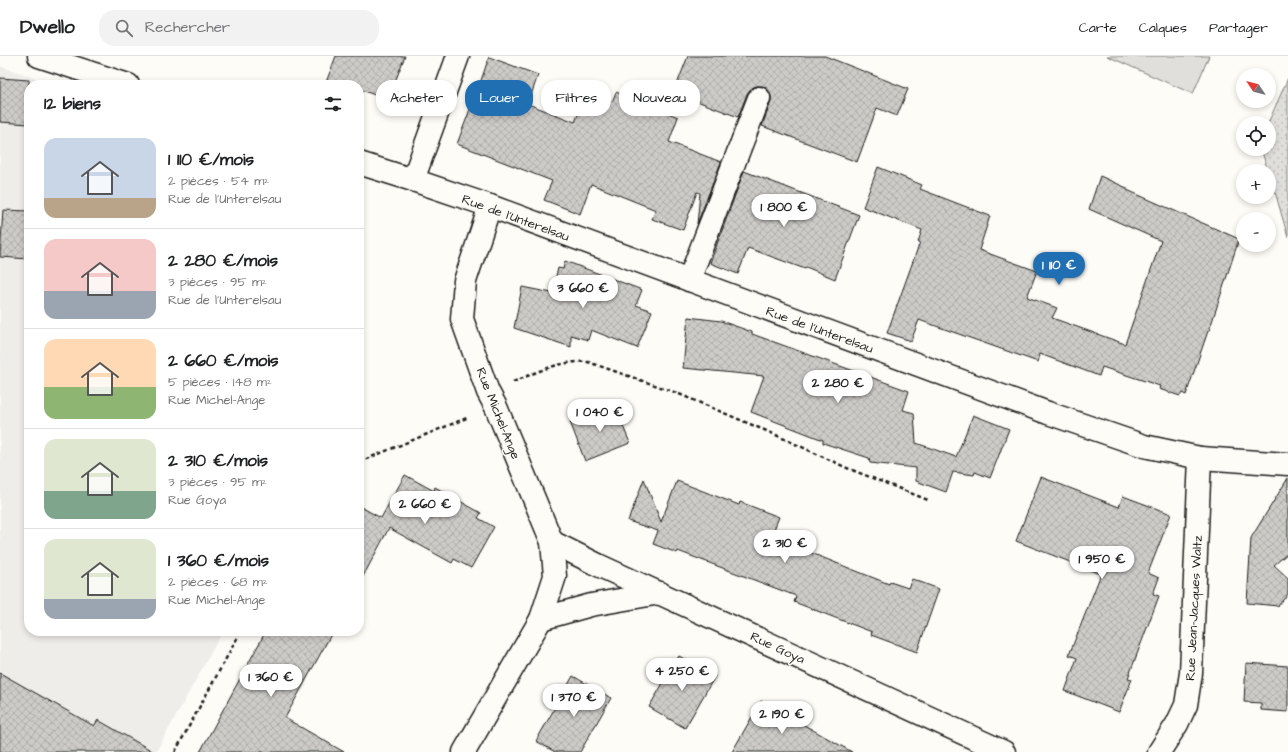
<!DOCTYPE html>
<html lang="fr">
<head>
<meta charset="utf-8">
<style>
	body { margin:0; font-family:"Architects Daughter",sans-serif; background:#f2f2f2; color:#202124; height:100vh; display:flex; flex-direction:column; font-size:15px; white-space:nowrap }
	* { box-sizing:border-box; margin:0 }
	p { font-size:13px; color:#757577 }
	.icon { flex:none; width:22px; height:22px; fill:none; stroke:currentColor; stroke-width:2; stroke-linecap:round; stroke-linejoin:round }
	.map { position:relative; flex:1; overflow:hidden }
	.side { position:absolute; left:24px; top:24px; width:340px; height:556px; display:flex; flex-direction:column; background:#fff; border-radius:16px; box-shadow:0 2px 6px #0003 }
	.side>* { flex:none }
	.banner { position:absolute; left:376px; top:24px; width:380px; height:36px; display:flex; gap:8px }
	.needle { width:26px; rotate:305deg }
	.controls { position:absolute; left:1236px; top:12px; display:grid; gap:8px }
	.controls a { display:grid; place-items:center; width:40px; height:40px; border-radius:50%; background:#fff; box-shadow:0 2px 6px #0003; font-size:20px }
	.price { position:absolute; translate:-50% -34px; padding:0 9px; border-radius:14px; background:#fff; color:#222; font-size:13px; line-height:26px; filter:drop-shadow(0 1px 2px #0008) }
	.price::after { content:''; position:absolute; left:50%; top:24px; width:12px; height:9px; margin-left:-6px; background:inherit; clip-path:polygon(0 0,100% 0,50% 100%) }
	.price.on { background:#1f6fb2; color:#fff }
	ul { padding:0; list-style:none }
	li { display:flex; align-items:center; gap:12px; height:100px; padding:0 20px }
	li+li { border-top:1px solid #e0e0e0 }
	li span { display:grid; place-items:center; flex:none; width:112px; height:80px; border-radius:12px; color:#555 }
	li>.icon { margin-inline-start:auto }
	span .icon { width:48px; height:48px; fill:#fffc; stroke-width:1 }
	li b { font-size:17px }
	h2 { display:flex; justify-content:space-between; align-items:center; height:48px; padding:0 20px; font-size:17px }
	.tag { padding:0 14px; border-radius:16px; background:#fff; box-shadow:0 2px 6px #0003; font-size:14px; line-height:36px }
	.tag.on { background:#1f6fb2; color:#fff }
	header { display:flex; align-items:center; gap:24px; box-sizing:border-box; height:56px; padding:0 20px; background:#fff; border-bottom:1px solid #e0e0e0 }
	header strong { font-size:19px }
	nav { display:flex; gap:22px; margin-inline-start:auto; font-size:14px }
	.search { width:280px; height:36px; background:#f2f2f2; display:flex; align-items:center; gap:10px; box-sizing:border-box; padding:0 14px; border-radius:16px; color:#757577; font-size:15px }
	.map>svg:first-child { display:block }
</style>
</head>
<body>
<header>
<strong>Dwello</strong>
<div class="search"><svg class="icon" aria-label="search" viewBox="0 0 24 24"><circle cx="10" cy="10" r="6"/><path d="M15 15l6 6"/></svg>Rechercher</div>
<nav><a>Carte</a><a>Calques</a><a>Partager</a></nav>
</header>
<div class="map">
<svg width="1288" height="696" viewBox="0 0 1288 696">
	<defs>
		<pattern id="grass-dots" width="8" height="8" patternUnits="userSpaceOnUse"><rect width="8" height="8" fill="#e0dfdb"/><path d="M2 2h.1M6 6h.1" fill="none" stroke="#c0bfbb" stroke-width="1.8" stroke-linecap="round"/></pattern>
		<pattern id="building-cross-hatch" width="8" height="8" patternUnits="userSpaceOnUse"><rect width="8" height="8" fill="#cccbc8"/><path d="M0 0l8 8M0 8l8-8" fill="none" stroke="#afaeab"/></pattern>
	</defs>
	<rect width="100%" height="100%" fill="#fdfcf7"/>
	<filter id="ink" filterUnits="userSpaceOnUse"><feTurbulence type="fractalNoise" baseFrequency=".025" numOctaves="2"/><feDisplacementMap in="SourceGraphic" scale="8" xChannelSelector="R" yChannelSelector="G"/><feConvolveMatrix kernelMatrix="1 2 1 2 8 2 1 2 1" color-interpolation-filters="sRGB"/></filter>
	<g filter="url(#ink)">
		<path fill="#eeede9" d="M 0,10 L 45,25 L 44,29 L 29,29 L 29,575 L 223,575 L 156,696 L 0,696 Z"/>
		<path fill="url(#grass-dots)" stroke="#7e7e7c" d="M 1288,22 L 1288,181 L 1269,115 L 1268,115 L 1261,93 L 1269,93 L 1269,67 L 1268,67 Z"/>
		<path fill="#e0dfdb" stroke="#7e7e7c" d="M 1107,0 L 1209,0 L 1193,38 Z"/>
		<g fill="url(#building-cross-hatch)" stroke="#1c1c1c">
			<path d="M 336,0 L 405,0 L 388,44 L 359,33 L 359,29 L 325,29 Z"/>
			<path d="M 688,0 L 825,0 L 908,33 L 897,60 L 877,52 L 857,106 L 762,70 L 771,46 L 771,40 L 768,34 L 763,30 L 757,30 L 751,33 L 747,38 L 738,61 L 674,36 Z"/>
			<path d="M 489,1 L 538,19 L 528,48 L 575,66 L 587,36 L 612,46 L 616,36 L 678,61 L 669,86 L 721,106 L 697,168 L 700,137 L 697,136 L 683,174 L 652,163 L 656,154 L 591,128 L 580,158 L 544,144 L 552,125 L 457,88 L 472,48 L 473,48 Z"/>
			<path d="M 0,22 L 29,24 L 29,68 L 0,66 Z"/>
			<path d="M 878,111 L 922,129 L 920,133 L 990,160 L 979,194 L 1037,215 L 1027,241 L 1057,252 L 1052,262 L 1125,288 L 1161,185 L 1089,153 L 1100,120 L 1127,132 L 1127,134 L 1239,183 L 1209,275 L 1208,275 L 1186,339 L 1182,337 L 1180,340 L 1159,333 L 1160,330 L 1102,311 L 1099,320 L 1040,298 L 1038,306 L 919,264 L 911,285 L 887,277 L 920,186 L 918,186 L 922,174 L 863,151 Z"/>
			<path d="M 744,115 L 859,159 L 835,223 L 806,211 L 805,213 L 748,192 L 738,218 L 710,207 Z"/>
			<path d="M 3,154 L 29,155 L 29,203 L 0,201 Z"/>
			<path d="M 565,205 L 642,234 L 636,249 L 652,255 L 637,292 L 591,274 L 588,284 L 571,279 L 571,291 L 514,272 L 522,231 L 552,237 L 558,212 L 563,213 Z"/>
			<path d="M 688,261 L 721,265 L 752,276 L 752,278 L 909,335 L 903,354 L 914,357 L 916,387 L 956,401 L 973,359 L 1009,373 L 990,422 L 975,416 L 974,419 L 953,416 L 946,436 L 916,425 L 916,412 L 870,407 L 869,402 L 823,387 L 823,384 L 751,356 L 764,320 L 683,312 Z"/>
			<path d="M 614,348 L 630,387 L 585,405 L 570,366 Z"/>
			<path d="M 405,419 L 434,435 L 435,431 L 481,457 L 478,462 L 494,471 L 471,512 L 454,503 L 452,507 L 389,472 L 359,528 L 359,450 L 381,462 Z"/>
			<path d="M 1041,421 L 1119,451 L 1123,440 L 1171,458 L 1148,517 L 1159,522 L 1153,538 L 1159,540 L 1128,622 L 1132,623 L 1119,656 L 1065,635 L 1077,602 L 1069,599 L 1101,518 L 1016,485 Z"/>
			<path d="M 1288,422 L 1288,497 L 1274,509 L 1288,522 L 1288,538 L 1278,550 L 1247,547 L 1251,482 Z"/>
			<path d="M 644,423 L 661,466 L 677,425 L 739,449 L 740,446 L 779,461 L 771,481 L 889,528 L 890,526 L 908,532 L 912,523 L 939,533 L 917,596 L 871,579 L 872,576 L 794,546 L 796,540 L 678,495 L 677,497 L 653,488 L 658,475 L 628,465 Z"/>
			<path d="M 266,575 L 333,575 L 285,662 L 344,696 L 200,696 Z"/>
			<path d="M 679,600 L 715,620 L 685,672 L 649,651 Z"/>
			<path d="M 1246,607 L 1288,610 L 1288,656 L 1261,654 L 1261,647 L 1244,646 Z"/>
			<path d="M 0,617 L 94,670 L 98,664 L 154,696 L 0,696 Z"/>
			<path d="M 573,620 L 611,642 L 580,696 L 555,696 L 536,685 Z"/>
			<path d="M 761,645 L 781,656 L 852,696 L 732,696 Z"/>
		</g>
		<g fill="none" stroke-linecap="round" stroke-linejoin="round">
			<g stroke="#1c1c1c" stroke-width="25">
				<g id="minor">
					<path d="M 39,0 L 128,29"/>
					<path d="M 359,107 L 413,124 L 490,150 L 1048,357 L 1144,390 L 1200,402 L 1288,408"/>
					<path d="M 413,124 L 458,0"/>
					<path d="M 689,224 L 759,42"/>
					<path d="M 552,486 L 598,509 L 1004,696"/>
					<path d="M 541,563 L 591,549 L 660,537"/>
					<path d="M 464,696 L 541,563 L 555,520 L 552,486 L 496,351 L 488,336 L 462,263 L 465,225 L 490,150"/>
					<path d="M 1159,696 L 1177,668 L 1186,649 L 1191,617 L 1200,402"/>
				</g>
			</g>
			<g stroke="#1c1c1c" stroke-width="2.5" stroke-dasharray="4 3" stroke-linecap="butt">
				<path d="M 513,326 C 538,316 560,304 588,306 L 672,335 L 776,379 L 847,412 L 928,444"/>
				<path d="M 359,406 L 469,361"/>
				<path d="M 175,696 L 241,575"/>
			</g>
			<use href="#minor" stroke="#fdfcf7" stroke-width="22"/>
		</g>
	</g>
	<g text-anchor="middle" stroke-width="3" stroke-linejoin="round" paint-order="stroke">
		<g font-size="13" fill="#1c1c1c" stroke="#fdfcf7">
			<text transform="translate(516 161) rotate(20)" y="5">Rue de l'Unterelsau</text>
			<text transform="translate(820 273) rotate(20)" y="5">Rue de l'Unterelsau</text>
			<text transform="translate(499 357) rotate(68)" y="5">Rue Michel-Ange</text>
			<text transform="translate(1193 552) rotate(-87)" y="5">Rue Jean-Jacques Waltz</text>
			<text transform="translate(778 591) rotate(25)" y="5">Rue Goya</text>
		</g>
	</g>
</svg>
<div class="controls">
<a><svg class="needle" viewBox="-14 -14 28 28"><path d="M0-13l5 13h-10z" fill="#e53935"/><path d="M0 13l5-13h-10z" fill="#757577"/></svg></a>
<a><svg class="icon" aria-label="locate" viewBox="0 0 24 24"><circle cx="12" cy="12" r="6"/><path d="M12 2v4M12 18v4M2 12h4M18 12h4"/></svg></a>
<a>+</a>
<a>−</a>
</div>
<b class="price" style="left:784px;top:172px">1 800 €</b>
<b class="price on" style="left:1059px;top:230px">1 110 €</b>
<b class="price" style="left:583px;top:253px">3 660 €</b>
<b class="price" style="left:838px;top:348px">2 280 €</b>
<b class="price" style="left:600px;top:377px">1 040 €</b>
<b class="price" style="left:425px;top:469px">2 660 €</b>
<b class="price" style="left:785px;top:508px">2 310 €</b>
<b class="price" style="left:1102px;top:524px">1 950 €</b>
<b class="price" style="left:682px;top:636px">4 250 €</b>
<b class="price" style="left:271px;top:642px">1 360 €</b>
<b class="price" style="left:574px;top:662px">1 370 €</b>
<b class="price" style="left:782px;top:679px">2 190 €</b>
<div class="banner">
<a class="tag">Acheter</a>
<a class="tag on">Louer</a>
<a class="tag">Filtres</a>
<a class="tag">Nouveau</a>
</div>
<section class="side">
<h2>12 biens<svg class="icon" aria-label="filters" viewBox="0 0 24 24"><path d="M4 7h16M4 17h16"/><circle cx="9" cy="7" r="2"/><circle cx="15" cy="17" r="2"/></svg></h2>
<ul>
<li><span style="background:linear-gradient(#c9d6e8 75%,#b9a48a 0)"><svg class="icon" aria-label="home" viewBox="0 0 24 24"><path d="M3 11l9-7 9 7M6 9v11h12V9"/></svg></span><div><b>1 110 €/mois</b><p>2 pièces · 54 m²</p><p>Rue de l'Unterelsau</p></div></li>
<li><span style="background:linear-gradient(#f6c9c9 65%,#9aa5b1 0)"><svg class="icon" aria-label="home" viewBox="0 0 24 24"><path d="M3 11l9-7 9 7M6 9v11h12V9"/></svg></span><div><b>2 280 €/mois</b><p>3 pièces · 95 m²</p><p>Rue de l'Unterelsau</p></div></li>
<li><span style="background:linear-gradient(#ffd9b3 60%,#8fb573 0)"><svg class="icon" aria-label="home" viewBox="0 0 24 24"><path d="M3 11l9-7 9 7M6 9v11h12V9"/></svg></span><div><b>2 660 €/mois</b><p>5 pièces · 148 m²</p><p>Rue Michel-Ange</p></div></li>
<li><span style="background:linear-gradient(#dfe7d0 65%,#7fa58c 0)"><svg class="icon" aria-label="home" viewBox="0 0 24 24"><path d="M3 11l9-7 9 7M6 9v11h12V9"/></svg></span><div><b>2 310 €/mois</b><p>3 pièces · 95 m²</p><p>Rue Goya</p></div></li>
<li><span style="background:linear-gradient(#dfe7d0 75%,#9aa5b1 0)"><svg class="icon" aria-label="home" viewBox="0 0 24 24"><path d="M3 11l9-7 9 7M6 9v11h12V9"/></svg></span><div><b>1 360 €/mois</b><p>2 pièces · 68 m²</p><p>Rue Michel-Ange</p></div></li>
</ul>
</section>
</div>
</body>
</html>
